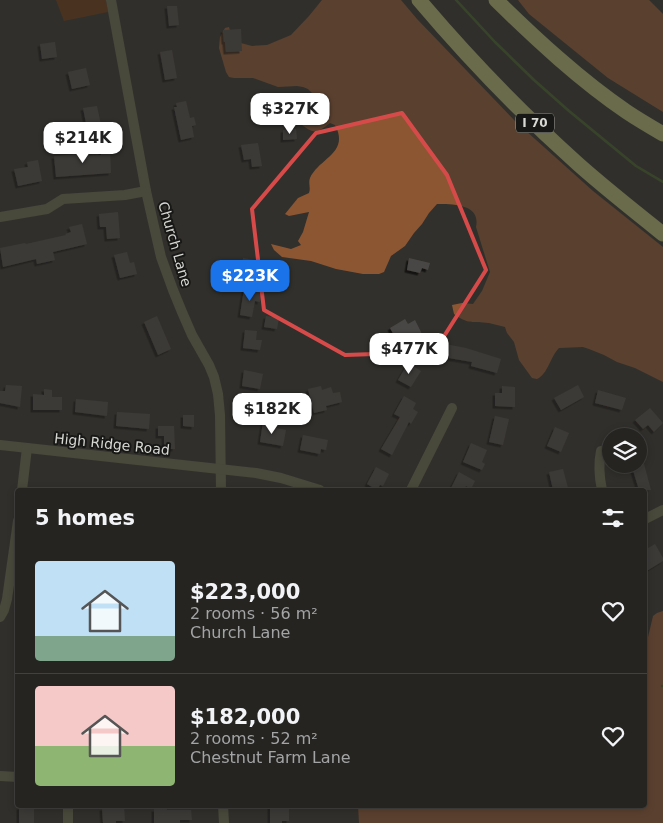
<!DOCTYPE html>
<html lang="en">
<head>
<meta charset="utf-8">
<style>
	body { margin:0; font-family:"DejaVu Sans",sans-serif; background:#31302e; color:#f1f3f6; height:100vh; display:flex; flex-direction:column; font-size:19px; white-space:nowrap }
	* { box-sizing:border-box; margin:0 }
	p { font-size:16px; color:#a3a4a5 }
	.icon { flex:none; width:28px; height:28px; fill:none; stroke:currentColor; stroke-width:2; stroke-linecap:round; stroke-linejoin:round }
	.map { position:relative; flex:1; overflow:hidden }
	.sheet { position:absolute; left:15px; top:488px; width:632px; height:320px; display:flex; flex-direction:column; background:#252421; border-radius:5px; box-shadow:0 2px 8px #0003,0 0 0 1px #42413f }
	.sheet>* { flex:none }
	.controls { position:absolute; left:602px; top:428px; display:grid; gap:10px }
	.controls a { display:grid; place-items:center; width:45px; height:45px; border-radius:50%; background:#252421; box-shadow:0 2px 8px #0003,0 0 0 1px #42413f; font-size:25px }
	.price { position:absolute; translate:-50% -42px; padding:0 11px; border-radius:10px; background:#fff; color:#222; font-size:16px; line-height:32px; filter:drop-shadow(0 1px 2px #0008) }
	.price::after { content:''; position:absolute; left:50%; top:30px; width:15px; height:11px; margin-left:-8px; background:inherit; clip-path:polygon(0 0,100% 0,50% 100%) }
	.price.current { background:#1a73e8; color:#fff }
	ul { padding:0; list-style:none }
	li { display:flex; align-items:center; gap:15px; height:125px; padding:0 20px }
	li+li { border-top:1px solid #42413f }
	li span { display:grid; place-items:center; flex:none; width:140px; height:100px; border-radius:5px; color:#555 }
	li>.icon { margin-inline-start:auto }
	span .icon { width:60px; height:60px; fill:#fffc; stroke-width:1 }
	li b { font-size:21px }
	h2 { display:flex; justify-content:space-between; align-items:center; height:60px; padding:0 20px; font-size:21px }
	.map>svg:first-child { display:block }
</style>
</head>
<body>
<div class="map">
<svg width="663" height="823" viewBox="0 0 663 823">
	<defs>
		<filter id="shadow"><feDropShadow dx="-2.5" dy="2.5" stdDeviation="0" flood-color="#0009"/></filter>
	</defs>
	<rect width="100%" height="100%" fill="#31302c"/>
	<path fill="#673612" d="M 56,0 L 106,0 L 108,12 L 64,21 Z"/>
	<g fill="#8c5633">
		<path d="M 322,0 L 401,0 L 417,19 L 516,122 L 593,191 L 663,247 L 663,382 L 635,368 L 617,362 L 604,355 L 589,349 L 583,347 L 559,348 C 550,357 548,374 537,379 L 532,378 L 519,360 L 514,342 L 507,333 L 505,327 C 500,326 494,324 489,323 C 472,321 469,325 454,314 L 452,305 L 462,303 L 473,304 L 482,291 L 490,272 L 476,227 C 481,204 453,204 437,204 L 429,213 L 422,224 L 414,233 L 405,246 L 391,256 L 384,272 L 379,274 L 363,274 L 336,269 L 311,261 L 282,257 L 274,250 L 271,244 L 291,249 L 301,245 L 298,241 L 303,232 L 309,212 L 289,216 L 285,214 L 298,198 L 309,193 C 311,188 308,183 310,178 C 319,158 350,153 335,125 L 330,123 C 318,132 315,135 302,125 C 310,118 315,109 316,97 L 308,89 L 303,87 L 297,86 L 278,87 L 253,78 L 234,78 L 229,77 L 226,72 L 219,48 L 220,37 L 225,28 L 229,27 L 232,38 L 237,42 L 252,46 L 267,45 L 291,35 L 309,16 Z"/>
		<path d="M 518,0 L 649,0 L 663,14 L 663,112 L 608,78 L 529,14 Z"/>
		<path d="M 663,611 L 663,823 L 359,823 L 358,805 L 645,805 L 645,650 L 653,616 L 657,613 Z"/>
	</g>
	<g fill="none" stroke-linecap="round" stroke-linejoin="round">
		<g stroke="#415e29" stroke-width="2.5">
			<path d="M 456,0 L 495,42 L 534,80 L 569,111 L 636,166 L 663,182"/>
			<path d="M 662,686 L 663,686"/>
		</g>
	</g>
	<g fill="#4a4744" filter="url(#shadow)">
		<path d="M 167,6 L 177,6 L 179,25 L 169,26 Z"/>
		<path d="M 241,29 L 242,51 L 226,52 L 225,42 L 224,42 L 223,30 Z"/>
		<path d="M 55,42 L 57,57 L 42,59 L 40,44 Z"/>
		<path d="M 172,50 L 177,78 L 165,80 L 160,52 Z"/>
		<path d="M 86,68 L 90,85 L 72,89 L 68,72 Z"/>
		<path d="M 186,101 L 190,118 L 194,117 L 196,125 L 192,126 L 194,137 L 181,140 L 174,107 L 177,107 L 176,103 Z"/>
		<path d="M 97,106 L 101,125 L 87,128 L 83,108 Z"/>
		<path d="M 296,129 L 297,139 L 283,140 L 283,130 Z"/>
		<path d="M 258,143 L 262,166 L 252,167 L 251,159 L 244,160 L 241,145 Z"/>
		<path d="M 101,149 L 110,149 L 111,173 L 56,177 L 54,156 L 77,154 L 77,156 L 101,155 Z"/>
		<path d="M 38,160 L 42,181 L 18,186 L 14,169 L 28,167 L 27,162 Z"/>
		<path d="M 118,212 L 120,238 L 107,239 L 106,227 L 100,227 L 99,214 Z"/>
		<path d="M 82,224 L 87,244 L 53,252 L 55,260 L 37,264 L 36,259 L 3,267 L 0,248 L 25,243 L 26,244 L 66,235 L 65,234 L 71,232 L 69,227 Z"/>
		<path d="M 127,252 L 130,263 L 134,262 L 137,274 L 120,278 L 114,255 Z"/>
		<path d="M 243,258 L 259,261 L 258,272 L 242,269 Z"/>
		<path d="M 409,258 L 430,263 L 428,270 L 422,268 L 420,273 L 407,270 Z"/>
		<path d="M 244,289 L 261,291 L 260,302 L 255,301 L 252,317 L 240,315 Z"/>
		<path d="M 157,316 L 171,349 L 158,355 L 144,322 Z"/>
		<path d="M 266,316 L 279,318 L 277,329 L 264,327 Z"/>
		<path d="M 405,319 L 408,324 L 415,320 L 422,334 L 400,346 L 390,328 Z"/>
		<path d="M 245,330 L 257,331 L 256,340 L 262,340 L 260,350 L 243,348 Z"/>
		<path d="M 440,343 L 466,348 L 501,359 L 497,373 L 471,366 L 472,362 L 437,356 Z"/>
		<path d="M 408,363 L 421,371 L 411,387 L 398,380 Z"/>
		<path d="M 244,370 L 263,374 L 260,389 L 242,386 Z"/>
		<path d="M 6,385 L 22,386 L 20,407 L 0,403 L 0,391 L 5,391 Z"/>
		<path d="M 578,385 L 584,397 L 561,410 L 554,398 Z"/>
		<path d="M 321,386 L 322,390 L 331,387 L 333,393 L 340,392 L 342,402 L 326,406 L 327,410 L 314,413 L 308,389 Z"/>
		<path d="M 502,386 L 515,387 L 515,407 L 495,406 L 495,393 L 502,393 Z"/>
		<path d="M 44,389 L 52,390 L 52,397 L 62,397 L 62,410 L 33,410 L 33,394 L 44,395 Z"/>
		<path d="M 598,390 L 626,398 L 622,410 L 595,403 Z"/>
		<path d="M 404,396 L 416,403 L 413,409 L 418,412 L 411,424 L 409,422 L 392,455 L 381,449 L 400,417 L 394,414 Z"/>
		<path d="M 76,399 L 108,402 L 107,416 L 75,412 Z"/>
		<path d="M 650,408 L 663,423 L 654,432 L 648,425 L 643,429 L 635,420 Z"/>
		<path d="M 117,412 L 150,414 L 149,429 L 116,426 Z"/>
		<path d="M 183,415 L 194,415 L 194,427 L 183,426 Z"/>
		<path d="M 495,416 L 509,419 L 503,445 L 489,442 Z"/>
		<path d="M 263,422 L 277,425 L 276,428 L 286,430 L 283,446 L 260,442 Z"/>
		<path d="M 158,426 L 174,426 L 175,449 L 164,449 L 164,436 L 158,436 Z"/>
		<path d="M 555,427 L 569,433 L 561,452 L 547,446 Z"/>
		<path d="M 303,435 L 328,440 L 326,450 L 321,449 L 320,454 L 300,450 Z"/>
		<path d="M 471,443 L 487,450 L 482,462 L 485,464 L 482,470 L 463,462 Z"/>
		<path d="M 644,464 L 651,490 L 639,490 L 632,467 Z"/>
		<path d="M 376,467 L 389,474 L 383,486 L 380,485 L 377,490 L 367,484 Z"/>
		<path d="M 563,469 L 568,488 L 561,490 L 553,490 L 549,472 Z"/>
		<path d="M 459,472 L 475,481 L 471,489 L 466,486 L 464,490 L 450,490 Z"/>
		<path d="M 655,544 L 663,558 L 663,561 L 645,572 L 645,555 L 648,553 L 645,550 Z"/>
		<path d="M 270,805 L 289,805 L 289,821 L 282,821 L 282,823 L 270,823 Z"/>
		<path d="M 124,806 L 125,821 L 116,821 L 116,823 L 103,823 L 102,808 Z"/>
		<rect x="19" y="807" width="15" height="16"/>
		<path d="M 154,809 L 167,809 L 167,810 L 191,810 L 192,820 L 180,820 L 180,823 L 154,823 Z"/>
	</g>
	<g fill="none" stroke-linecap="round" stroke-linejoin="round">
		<g stroke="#65674e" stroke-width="10">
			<path d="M 111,0 L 146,191 L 161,257 L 173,290 L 182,312 L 192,335 L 209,365 L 214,377 L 218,394 L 220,415 L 221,490"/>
			<path d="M 0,217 L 47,209 L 63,199 L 125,195 L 146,191"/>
			<path d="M 0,445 L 256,473 L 281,478 L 320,490"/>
			<path d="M 601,451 C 598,465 599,476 602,490"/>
			<path d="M 22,490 L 27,448"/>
			<path d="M 411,490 L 452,408"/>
			<path d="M 645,519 L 663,510"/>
			<path d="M 0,617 L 4,610 L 7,599 L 18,521"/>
			<path d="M 0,776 L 18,777"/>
			<path d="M 68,805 L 68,823"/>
			<path d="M 223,805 L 224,823"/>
		</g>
		<g stroke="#aeb372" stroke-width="15">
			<path d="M 419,0 C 468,58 521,113 578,164 C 605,188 634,211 663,234"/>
			<path d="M 496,0 C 537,40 580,80 627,112 C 639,120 651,127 663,134"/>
		</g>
	</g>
	<path d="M0 0H663V823H0ZM 402,113 L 447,175 L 486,270 L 434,352 L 345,355 L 264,310 L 252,209 L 316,133 Z" fill="#31302c" fill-opacity=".55" fill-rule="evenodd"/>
	<path fill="none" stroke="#d64b4a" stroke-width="4" stroke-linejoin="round" d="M 402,113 L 447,175 L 486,270 L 434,352 L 345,355 L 264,310 L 252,209 L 316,133 Z"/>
	<g text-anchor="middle" stroke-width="4" stroke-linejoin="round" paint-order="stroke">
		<rect fill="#181816" stroke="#9e9e9b" stroke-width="1" x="516" y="113.5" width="38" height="19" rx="4"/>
		<g font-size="12" font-weight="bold" fill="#d7d7d4">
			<text x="535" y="127">I 70</text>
		</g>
		<g font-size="14" fill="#d7d7d4" stroke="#181816">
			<text transform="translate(175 244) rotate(74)" y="5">Church Lane</text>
			<text transform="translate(112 444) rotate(6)" y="5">High Ridge Road</text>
		</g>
	</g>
</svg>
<div class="controls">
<a><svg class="icon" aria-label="layers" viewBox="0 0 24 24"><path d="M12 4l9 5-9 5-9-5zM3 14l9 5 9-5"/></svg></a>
</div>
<b class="price" style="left:290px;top:135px">$327K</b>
<b class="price" style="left:83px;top:164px">$214K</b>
<b class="price current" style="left:250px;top:302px">$223K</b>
<b class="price" style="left:409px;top:375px">$477K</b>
<b class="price" style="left:272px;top:435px">$182K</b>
<section class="sheet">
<h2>5 homes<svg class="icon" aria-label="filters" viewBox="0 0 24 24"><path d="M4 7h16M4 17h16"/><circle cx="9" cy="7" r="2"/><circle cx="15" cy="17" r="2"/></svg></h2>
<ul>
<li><span style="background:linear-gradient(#bfe0f5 75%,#7fa58c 0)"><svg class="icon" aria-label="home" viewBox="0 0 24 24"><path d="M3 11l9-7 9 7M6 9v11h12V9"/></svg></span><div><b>$223,000</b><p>2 rooms · 56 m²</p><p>Church Lane</p></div><svg class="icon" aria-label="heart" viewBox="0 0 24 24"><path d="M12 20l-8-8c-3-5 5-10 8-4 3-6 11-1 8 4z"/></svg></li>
<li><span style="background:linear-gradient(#f6c9c9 60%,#8fb573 0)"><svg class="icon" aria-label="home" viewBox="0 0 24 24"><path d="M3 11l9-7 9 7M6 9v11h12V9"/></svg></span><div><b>$182,000</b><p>2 rooms · 52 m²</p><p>Chestnut Farm Lane</p></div><svg class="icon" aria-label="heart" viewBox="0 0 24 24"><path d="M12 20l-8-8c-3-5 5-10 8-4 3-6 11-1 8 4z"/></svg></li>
</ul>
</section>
</div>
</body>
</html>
